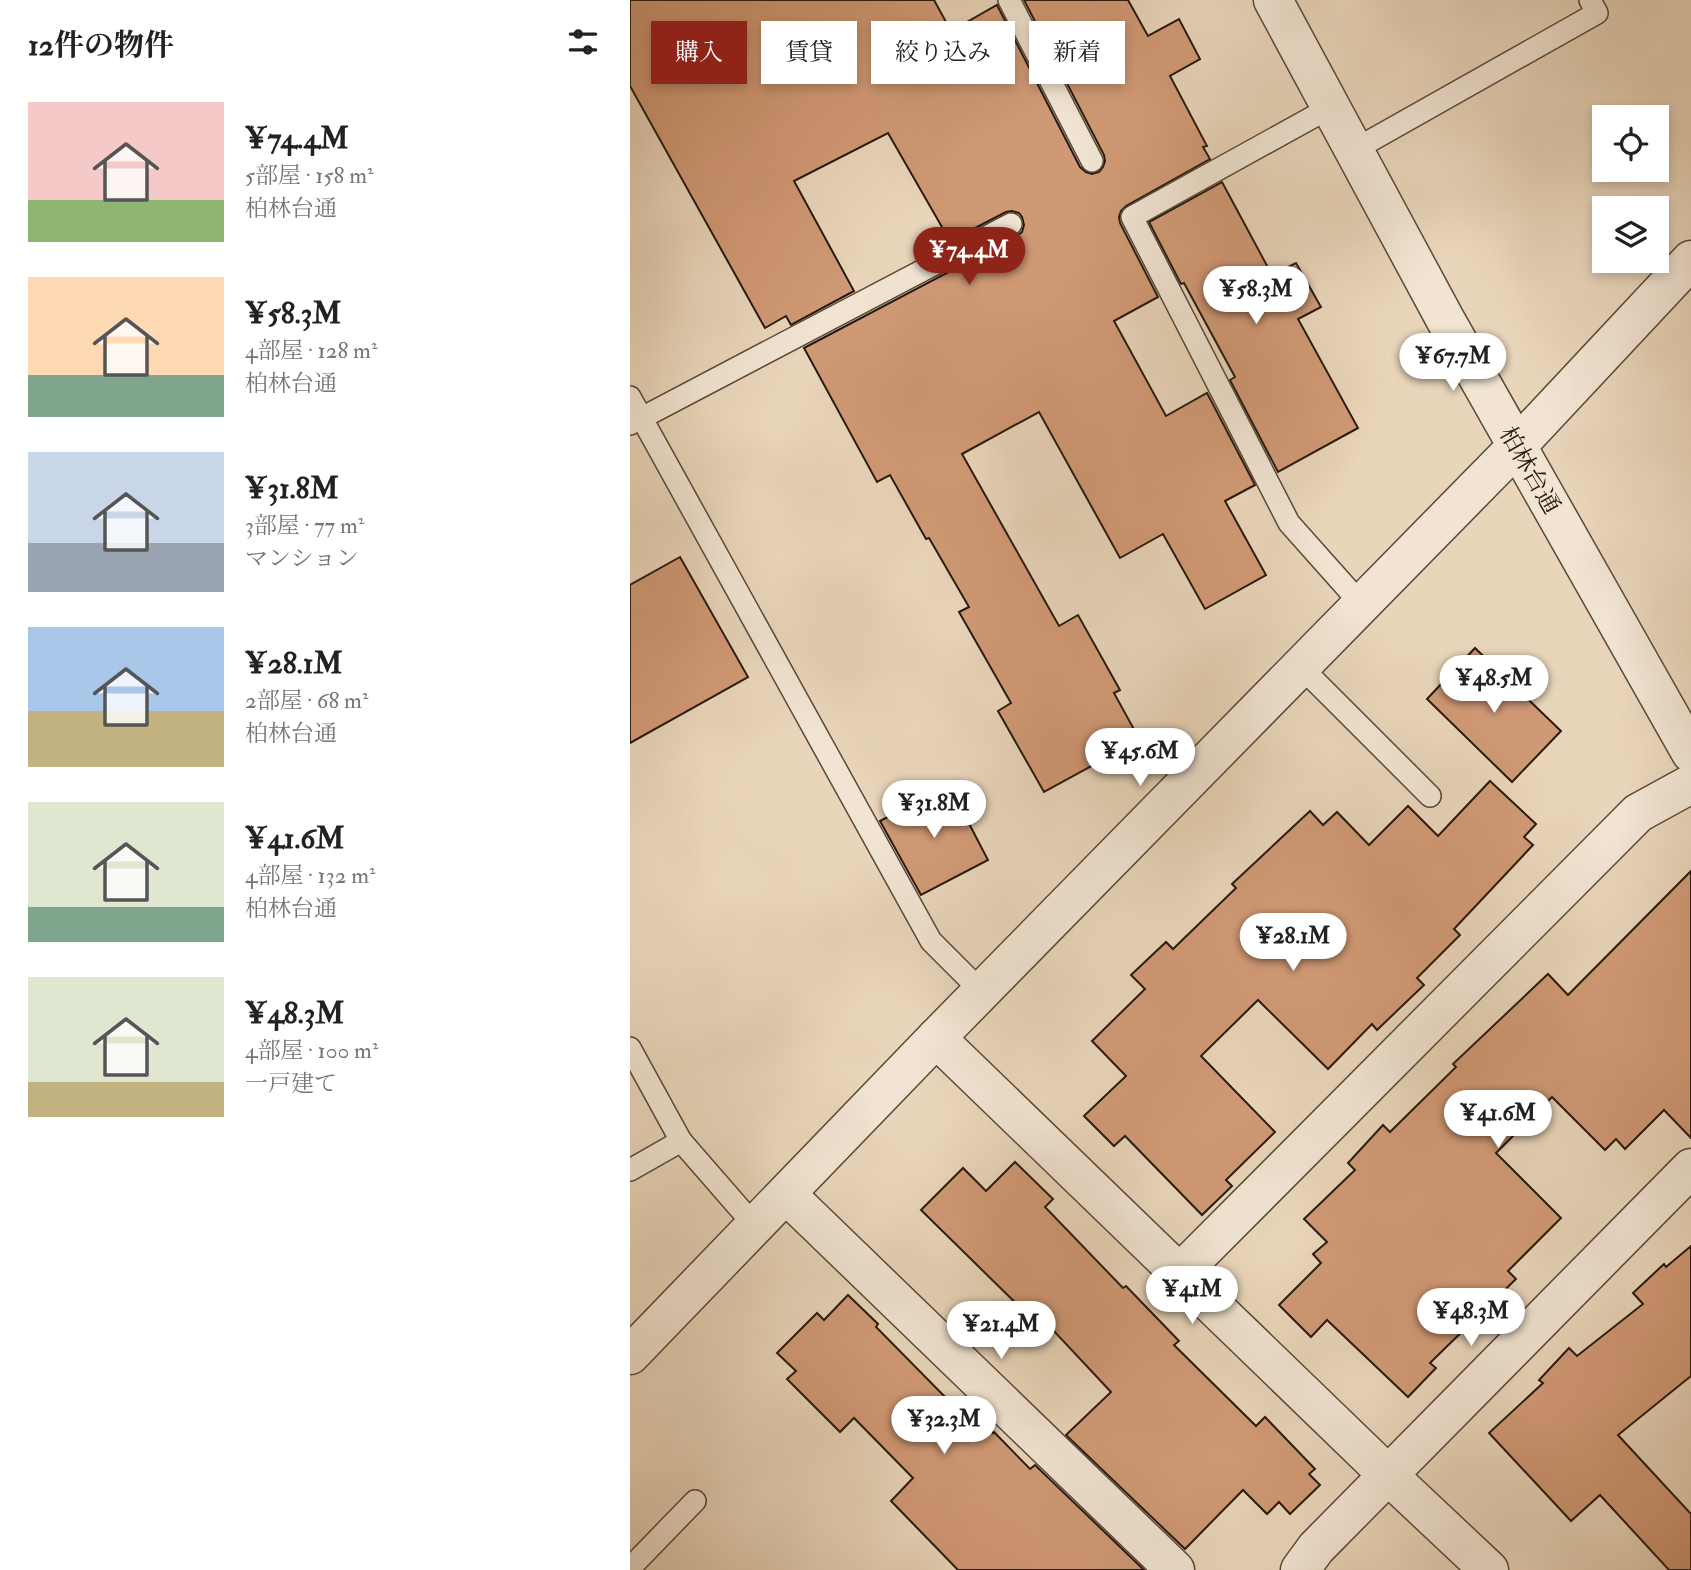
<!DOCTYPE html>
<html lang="ja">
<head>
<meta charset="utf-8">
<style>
	body { margin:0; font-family:"IM FELL Double Pica","Noto Serif JP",serif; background:#f6f6f6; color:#222; height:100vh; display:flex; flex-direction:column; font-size:26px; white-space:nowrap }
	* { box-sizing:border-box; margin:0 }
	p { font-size:23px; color:#767676 }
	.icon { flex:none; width:38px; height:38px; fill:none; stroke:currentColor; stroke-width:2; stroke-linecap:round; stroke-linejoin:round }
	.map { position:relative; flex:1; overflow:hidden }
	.drawer { display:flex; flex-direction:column; background:#fff; width:630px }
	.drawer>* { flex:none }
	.banner { position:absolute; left:21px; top:21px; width:665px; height:63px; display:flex; gap:14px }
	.fabs { position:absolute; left:962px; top:105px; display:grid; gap:14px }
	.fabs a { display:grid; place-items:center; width:77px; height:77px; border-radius:0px; background:#fff; box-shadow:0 4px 10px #0003; font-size:35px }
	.price { position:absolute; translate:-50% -60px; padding:0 16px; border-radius:24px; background:#fff; color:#222; font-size:23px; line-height:46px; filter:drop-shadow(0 2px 4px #0008) }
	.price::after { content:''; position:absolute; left:50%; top:42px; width:21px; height:16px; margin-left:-10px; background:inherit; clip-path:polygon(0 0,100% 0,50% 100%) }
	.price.selected { background:#8f2418; color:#fff }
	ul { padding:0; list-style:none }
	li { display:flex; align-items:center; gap:21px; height:175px; padding:0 28px }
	li span { display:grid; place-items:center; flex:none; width:196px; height:140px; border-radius:0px; color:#555 }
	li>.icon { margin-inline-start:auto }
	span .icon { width:84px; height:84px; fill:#fffc; stroke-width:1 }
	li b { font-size:30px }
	h2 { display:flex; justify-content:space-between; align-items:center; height:84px; padding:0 28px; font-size:30px }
	.chip { padding:0 24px; border-radius:0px; background:#fff; box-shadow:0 4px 10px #0003; font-size:24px; line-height:63px }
	.chip.selected { background:#8f2418; color:#fff }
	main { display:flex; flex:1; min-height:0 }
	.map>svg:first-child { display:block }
</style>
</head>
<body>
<main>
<section class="drawer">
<h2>12件の物件<svg class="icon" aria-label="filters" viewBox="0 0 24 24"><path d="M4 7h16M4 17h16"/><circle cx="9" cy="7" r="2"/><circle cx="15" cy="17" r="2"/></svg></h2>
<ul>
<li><span style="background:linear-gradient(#f6c9c9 70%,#8fb573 0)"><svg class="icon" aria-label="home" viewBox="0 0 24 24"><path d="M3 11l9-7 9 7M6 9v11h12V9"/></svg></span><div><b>¥74.4M</b><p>5部屋 · 158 m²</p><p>柏林台通</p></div></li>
<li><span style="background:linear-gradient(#ffd9b3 70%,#7fa58c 0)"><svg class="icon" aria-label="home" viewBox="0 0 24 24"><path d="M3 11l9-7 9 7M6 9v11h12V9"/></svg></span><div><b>¥58.3M</b><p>4部屋 · 128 m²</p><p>柏林台通</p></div></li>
<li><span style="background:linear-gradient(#c9d6e8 65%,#9aa5b1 0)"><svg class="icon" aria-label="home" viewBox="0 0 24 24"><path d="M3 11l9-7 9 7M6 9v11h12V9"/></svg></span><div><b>¥31.8M</b><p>3部屋 · 77 m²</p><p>マンション</p></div></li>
<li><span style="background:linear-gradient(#a9c7e8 60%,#c2b280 0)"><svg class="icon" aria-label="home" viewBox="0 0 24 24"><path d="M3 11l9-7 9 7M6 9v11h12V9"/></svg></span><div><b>¥28.1M</b><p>2部屋 · 68 m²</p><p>柏林台通</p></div></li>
<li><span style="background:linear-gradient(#dfe7d0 75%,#7fa58c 0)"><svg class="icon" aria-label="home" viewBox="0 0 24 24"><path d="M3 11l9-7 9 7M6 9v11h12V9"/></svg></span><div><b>¥41.6M</b><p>4部屋 · 132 m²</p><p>柏林台通</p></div></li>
<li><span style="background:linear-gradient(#dfe7d0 75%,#c2b280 0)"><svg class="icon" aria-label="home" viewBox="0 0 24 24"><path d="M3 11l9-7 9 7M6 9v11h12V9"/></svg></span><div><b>¥48.3M</b><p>4部屋 · 100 m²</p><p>一戸建て</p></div></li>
</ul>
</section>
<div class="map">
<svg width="1061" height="1570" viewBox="0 0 1061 1570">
	<rect width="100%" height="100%" fill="#e9d5ba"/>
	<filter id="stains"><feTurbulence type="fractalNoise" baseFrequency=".00286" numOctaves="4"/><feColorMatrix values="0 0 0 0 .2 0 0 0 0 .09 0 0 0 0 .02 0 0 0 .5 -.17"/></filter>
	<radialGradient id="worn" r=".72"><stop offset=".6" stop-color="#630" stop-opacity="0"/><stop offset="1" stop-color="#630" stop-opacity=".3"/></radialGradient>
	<g fill="#d09975" stroke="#271a0d" stroke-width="2">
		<path d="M 0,0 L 304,0 L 321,31 L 367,5 L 450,167 L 456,172 L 462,174 L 469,172 L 473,167 L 475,161 L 474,155 L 394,0 L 498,0 L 518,36 L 549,19 L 570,59 L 540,76 L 577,146 L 573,147 L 580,159 L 496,206 L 491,211 L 489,217 L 490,223 L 528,297 L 484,321 L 536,416 L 577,393 L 625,485 L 595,501 L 636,575 L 575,609 L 533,534 L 490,558 L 409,412 L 332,454 L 429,626 L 448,615 L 490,690 L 484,693 L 506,733 L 475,750 L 478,757 L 414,792 L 368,711 L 381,703 L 329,612 L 339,607 L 299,538 L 296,539 L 260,475 L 247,482 L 174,348 L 387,236 L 392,232 L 394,225 L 392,217 L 389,213 L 382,211 L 376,212 L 320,241 L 258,133 L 164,181 L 224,291 L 161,325 L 156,316 L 135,328 L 0,86 Z"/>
		<path d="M 592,182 L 642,275 L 666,263 L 691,307 L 668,319 L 728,428 L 648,472 L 600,380 L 605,377 L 554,283 L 551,284 L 519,222 Z"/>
		<path d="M 50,557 L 118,677 L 0,743 L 0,585 Z"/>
		<path d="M 845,648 L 931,731 L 882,782 L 797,699 Z"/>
		<path d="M 860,781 L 906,824 L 894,837 L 903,845 L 824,929 L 830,935 L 787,978 L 794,985 L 747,1030 L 742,1024 L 698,1069 L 628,1000 L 571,1056 L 645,1132 L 596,1180 L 602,1186 L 572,1215 L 495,1136 L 484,1146 L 454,1116 L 496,1076 L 462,1041 L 515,989 L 501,975 L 536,942 L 543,949 L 606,888 L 602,884 L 680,811 L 693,825 L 707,812 L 739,845 L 778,806 L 808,836 Z"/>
		<path d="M 319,785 L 358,860 L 291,895 L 250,821 Z"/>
		<path d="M 1061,871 L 1061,1138 L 1034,1110 L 995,1149 L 986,1139 L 975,1150 L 922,1097 L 866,1153 L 931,1218 L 878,1271 L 886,1279 L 800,1363 L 806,1368 L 778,1397 L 697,1320 L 681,1337 L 649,1305 L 691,1263 L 683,1254 L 697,1242 L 674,1219 L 725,1170 L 718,1163 L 753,1125 L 760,1132 L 826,1067 L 823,1064 L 918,974 L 938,995 Z"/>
		<path d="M 385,1162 L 423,1199 L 415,1207 L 493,1288 L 496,1286 L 549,1341 L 544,1345 L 626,1426 L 635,1417 L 685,1469 L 679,1474 L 690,1485 L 660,1514 L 649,1502 L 637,1514 L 613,1490 L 555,1549 L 436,1435 L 481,1392 L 409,1315 L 403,1320 L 291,1210 L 333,1168 L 356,1191 Z"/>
		<path d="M 1061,1246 L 1061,1376 L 988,1435 L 1061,1514 L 1061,1570 L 1039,1570 L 970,1495 L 941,1521 L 859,1433 L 913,1383 L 909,1380 L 939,1348 L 947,1356 L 1013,1304 L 1003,1293 L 1034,1264 L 1036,1267 Z"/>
		<path d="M 218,1295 L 248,1324 L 246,1327 L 322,1404 L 327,1398 L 363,1433 L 364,1432 L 400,1469 L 405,1465 L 514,1570 L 328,1570 L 261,1501 L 283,1478 L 224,1418 L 210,1432 L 157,1379 L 166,1371 L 147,1353 L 187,1313 L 194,1320 Z"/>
	</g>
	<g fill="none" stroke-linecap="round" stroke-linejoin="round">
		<g stroke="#584938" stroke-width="24">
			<g id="service">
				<path d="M 379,0 L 462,161"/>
				<path d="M 701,107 L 502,217 L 659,523 L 732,605"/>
				<path d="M 724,150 L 967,13 L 960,0"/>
				<path d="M 0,397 L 301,941 L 352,992"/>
				<path d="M 0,424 L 381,224"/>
				<path d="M 671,667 L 800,796"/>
				<path d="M 0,1048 L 51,1141 L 0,1170"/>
				<path d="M 51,1141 L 125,1226"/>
				<path d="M 0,1568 L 65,1501"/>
			</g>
		</g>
		<g stroke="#584938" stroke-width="41">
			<g id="minor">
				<path d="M 306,1038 L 758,1475 L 859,1570"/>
				<path d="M 156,1194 L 545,1570"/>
				<path d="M 550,1273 L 1008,813 L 1061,784"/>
				<path d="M 670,1570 L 686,1548 L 1061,1168"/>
			</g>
		</g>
		<g stroke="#584938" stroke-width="41">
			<g id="tertiary">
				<path d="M 643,0 L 815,319 L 1061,753"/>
				<path d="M 0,1355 L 306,1038 L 887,446 L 1061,260"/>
			</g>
		</g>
		<use href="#service" stroke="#f1e4d2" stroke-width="21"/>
		<use href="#minor" stroke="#f1e4d2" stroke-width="38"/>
		<use href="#tertiary" stroke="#f1e4d2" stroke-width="38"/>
	</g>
	<g text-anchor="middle" stroke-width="5" stroke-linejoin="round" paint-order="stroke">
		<g font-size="24" fill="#271a0d" stroke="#f1e4d2">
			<text transform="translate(900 470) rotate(60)" y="8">柏林台通</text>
		</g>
	</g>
	<rect width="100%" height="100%" filter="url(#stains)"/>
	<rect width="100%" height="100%" fill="url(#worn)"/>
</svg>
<div class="fabs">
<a><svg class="icon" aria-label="locate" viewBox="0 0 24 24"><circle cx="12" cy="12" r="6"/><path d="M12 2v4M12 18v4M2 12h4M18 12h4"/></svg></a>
<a><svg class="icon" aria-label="layers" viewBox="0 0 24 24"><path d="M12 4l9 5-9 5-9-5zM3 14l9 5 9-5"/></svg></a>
</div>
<b class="price selected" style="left:339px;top:287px">¥74.4M</b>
<b class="price" style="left:626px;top:326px">¥58.3M</b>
<b class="price" style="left:823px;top:393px">¥67.7M</b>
<b class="price" style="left:864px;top:715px">¥48.5M</b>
<b class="price" style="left:510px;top:788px">¥45.6M</b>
<b class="price" style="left:304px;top:840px">¥31.8M</b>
<b class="price" style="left:663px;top:973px">¥28.1M</b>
<b class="price" style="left:868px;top:1150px">¥41.6M</b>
<b class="price" style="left:562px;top:1326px">¥41M</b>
<b class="price" style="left:841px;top:1348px">¥48.3M</b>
<b class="price" style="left:371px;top:1361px">¥21.4M</b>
<b class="price" style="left:314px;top:1456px">¥32.3M</b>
<div class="banner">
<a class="chip selected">購入</a>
<a class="chip">賃貸</a>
<a class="chip">絞り込み</a>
<a class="chip">新着</a>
</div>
</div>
</main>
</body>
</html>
